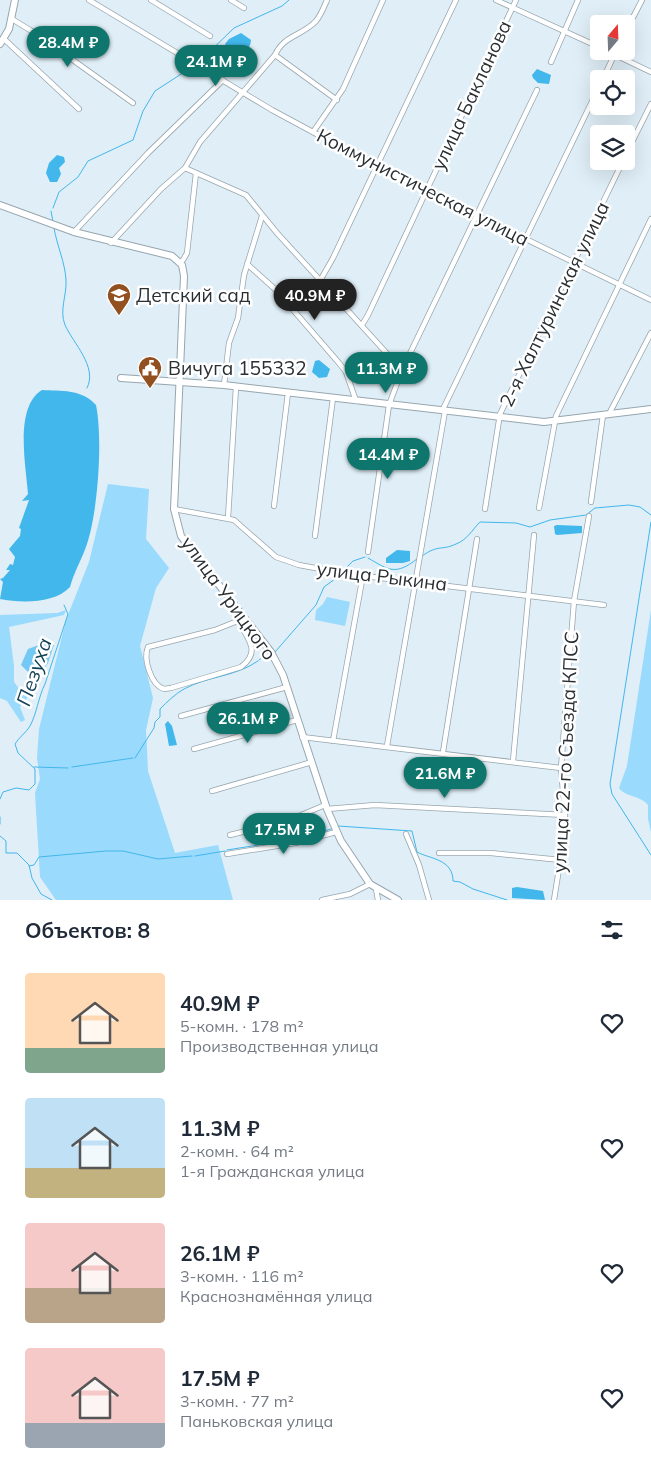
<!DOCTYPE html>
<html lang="ru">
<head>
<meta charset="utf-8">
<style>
	body { margin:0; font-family:Mulish,sans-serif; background:#f6f6f7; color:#1f2937; height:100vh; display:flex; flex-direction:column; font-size:19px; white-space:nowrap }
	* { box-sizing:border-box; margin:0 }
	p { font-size:16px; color:#747a83 }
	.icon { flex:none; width:28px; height:28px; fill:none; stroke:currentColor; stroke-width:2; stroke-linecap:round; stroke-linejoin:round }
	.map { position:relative; height:900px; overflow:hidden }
	.side { display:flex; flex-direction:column; background:#fff; flex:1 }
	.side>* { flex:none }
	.needle { width:32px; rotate:19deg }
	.tools { position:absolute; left:590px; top:15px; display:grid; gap:10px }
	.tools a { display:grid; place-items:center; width:45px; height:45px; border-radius:5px; background:#fff; box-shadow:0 5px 20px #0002; font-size:25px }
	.price { position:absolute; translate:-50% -42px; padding:0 11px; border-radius:18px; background:#0f766e; color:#fff; font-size:16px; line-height:32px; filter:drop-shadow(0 1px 2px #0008) }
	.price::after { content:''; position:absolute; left:50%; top:30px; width:15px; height:11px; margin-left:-8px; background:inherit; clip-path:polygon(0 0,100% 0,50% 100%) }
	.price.current { background:#222; color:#fff }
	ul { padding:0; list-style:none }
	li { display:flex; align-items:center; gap:15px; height:125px; padding:0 25px }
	li span { display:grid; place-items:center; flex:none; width:140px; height:100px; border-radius:5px; color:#555 }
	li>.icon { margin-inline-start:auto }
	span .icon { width:60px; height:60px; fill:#fffc; stroke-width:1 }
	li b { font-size:21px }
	h2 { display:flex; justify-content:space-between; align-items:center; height:60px; padding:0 25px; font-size:21px }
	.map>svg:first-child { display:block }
</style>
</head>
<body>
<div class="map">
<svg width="651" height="900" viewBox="0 0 651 900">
	<rect width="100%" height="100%" fill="#dfeef7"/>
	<g fill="#99dafd">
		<path d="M 108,484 L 149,489 L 146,539 L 169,568 L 156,588 L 140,646 L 153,698 L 146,730 L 148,771 L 175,853 L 218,845 L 233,900 L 56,900 L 40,877 L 35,793 L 40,779 L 37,758 L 39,729 L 66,620 L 89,562 Z"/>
		<path d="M 327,597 L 350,602 L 345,626 L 315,620 L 316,610 L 323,604 Z"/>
		<path d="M 66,610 L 64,615 L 9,627 L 14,666 L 14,682 L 21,691 L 31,693 L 20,707 L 25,720 L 21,722 L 7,701 L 0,698 L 0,615 L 57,613 Z"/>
		<path d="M 651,610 L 651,832 L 648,819 L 648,805 C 640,795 625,797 619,788 L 627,766 Z"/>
	</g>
	<path fill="#74c9f4" d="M 47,642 L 54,645 L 48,663 L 39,676 L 30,674 L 21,665 L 28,649 Z"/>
	<g fill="#42b7ec">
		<path d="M 241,33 L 251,40 C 250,49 246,53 237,55 L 229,51 L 225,44 L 229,39 Z"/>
		<path d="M 537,69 L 551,75 L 549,84 L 538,83 L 533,78 L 532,75 Z"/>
		<path d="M 57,155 L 64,157 L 65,162 L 59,168 L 61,174 L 57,182 L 50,182 L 46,173 L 49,163 Z"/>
		<path d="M 319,360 L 330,369 L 327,377 L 319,378 L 312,372 L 315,361 Z"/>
		<path d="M 42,390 C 61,391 82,389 96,405 C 103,439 98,511 87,544 C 82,559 74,572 70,587 C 54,604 21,603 0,599 L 3,582 L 0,579 L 3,578 L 10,570 L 6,570 L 10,564 L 13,565 L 15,557 L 9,549 L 20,536 L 21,529 L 19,528 L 29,500 L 22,501 L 28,494 C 26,466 14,407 42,390 Z"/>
		<path d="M 557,525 L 582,526 L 582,533 L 557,535 L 555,534 L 554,526 Z"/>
		<path d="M 397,550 L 410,551 L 410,561 L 403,563 L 386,563 L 386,558 Z"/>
		<path d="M 168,721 L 172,726 L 177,745 L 169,746 L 165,724 Z"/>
		<path d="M 299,824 L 304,825 L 303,833 L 260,841 L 256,837 L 260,832 Z"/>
		<path d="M 517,887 L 543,891 L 545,900 L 512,898 L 512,888 Z"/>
	</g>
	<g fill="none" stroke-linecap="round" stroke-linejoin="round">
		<g stroke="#42b7ec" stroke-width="1">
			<path d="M 198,63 L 234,28 L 282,6 L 289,0"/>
			<path d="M 53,208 L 59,192 L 78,177 L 88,161 L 133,140 L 143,111 L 155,91 L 195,65"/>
			<path d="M 51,211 L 53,222"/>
			<path d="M 54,228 C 57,246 65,262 66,280 C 67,295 59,310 65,325 C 73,343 98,367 87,388"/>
			<path d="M 651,522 L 610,784 L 612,794 L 651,855"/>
			<path d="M 422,556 C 439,544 441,551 456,544 C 467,540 472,530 480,522 L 516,523 L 530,527 L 550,520 L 586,515 L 595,508 L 629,505 L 640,507 L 651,515"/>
			<path d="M 368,558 C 389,570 395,576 417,559"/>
			<path d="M 344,570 L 353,561 L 365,557"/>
			<path d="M 275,652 L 316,605 L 324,587 L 339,576"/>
			<path d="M 259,660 L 264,656 L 268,656"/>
			<path d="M 135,758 L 154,728 L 155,722 L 160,717 L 160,709 C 167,702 175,694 184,689 C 208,676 235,677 258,661"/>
			<path d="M 34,767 L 68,768"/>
			<path d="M 72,767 L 133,758"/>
			<path d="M 0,799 L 3,792 L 16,788 L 29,790 L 35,784 L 35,769 L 18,753 L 15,744 C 19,737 26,733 30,726 C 37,713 38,698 45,684 L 68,614 L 64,605"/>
			<path d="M 0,817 L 0,824"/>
			<path d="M 338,826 L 412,831 L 417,852 C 430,859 453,859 453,881 L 460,882 L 473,889 L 507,900"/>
			<path d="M 0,836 L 6,841 L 6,853 L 17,853 L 29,865 L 32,878 L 41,894 L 52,900"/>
			<path d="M 227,850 L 296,839 L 331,829"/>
			<path d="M 195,856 L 225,851"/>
			<path d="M 29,866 L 34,865 L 39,857 L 106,851 L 123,851 L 158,859 L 192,856"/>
		</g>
		<g stroke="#97a6ae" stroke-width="6">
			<g id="street">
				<path d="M 89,0 L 272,110 L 376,166 L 651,300"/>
				<path d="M 151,0 L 210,36"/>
				<path d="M 231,0 L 244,8"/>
				<path d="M 496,0 L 599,47"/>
				<path d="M 12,19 L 38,35 L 133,103"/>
				<path d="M 626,31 L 642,0"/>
				<path d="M 4,39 L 79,109"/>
				<path d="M 607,51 L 651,72"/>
				<path d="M 275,55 L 337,100"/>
				<path d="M 551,62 L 578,0"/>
				<path d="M 603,79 L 616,51"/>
				<path d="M 313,132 L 343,89 L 383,0"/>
				<path d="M 626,154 L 651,104"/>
				<path d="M 185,168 L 246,195 L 277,233 L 402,370"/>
				<path d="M 74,232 L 148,153 L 223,80"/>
				<path d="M 111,243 L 161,189 L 185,168 L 200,142 L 275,55 C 284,35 302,36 316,21 C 321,15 324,7 327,0"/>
				<path d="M 180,262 L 183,260 L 187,253 L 196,173"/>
				<path d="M 247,264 L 276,290 L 339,363 L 346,372 L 356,401"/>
				<path d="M 321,279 L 333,258 L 456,0"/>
				<path d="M 362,325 L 368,315 L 516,0"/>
				<path d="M 224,385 L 229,343 L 238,318 L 244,275 L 262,216"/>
				<path d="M 442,411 L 599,87"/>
				<path d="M 609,414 L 651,333"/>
				<path d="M 591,502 L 603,415"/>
				<path d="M 274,506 L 288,393"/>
				<path d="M 539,508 L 556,416 L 651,219"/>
				<path d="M 174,509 L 234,520 L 276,557 L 299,565 L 348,574 L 604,605"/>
				<path d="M 485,509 L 500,414 L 623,161"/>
				<path d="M 228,518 L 236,387"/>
				<path d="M 315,536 L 333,398"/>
				<path d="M 368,552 L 389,405 L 402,370 L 537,90"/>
				<path d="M 239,621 C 247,639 262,651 241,667 L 171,688 L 164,689 C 151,685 143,659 148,647 L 215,630 L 245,618"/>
				<path d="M 181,716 L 287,687"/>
				<path d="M 302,737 L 561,768"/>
				<path d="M 333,741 L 363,575"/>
				<path d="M 387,746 L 445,411"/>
				<path d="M 194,749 L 297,720"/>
				<path d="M 443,752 L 477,539"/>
				<path d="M 513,761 L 534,535"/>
				<path d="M 212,791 L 312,762"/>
				<path d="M 327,809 L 375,805 L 565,815"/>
				<path d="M 406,834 L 419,865 L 429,900"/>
				<path d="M 230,835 L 287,821 L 325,805"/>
				<path d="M 439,853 L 491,853 L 561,860"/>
				<path d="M 227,854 L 295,843 L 336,832"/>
				<path d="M 376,889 L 378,900"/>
				<path d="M 322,900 L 350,894 L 370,884"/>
				<path d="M 554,900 L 563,844 L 565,815 L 561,768 L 574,601 L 589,516"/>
			</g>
		</g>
		<g stroke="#97a6ae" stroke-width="8">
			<g id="secondary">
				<path d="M 0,44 L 9,29 L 15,0"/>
				<path d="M 0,205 L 74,232 L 172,256 L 182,265 L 184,276 L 175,487 L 174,509 L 181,536 L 271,652 L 283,675 L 327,809 L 341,841 L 370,884 L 398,900"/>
				<path d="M 121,378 L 224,385 L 544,422 L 651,409"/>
			</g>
		</g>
		<use href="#street" stroke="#fff" stroke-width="4.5"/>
		<use href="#secondary" stroke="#fff" stroke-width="6"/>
	</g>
	<defs>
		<g id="school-pin" transform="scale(1.25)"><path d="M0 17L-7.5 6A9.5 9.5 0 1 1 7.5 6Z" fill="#924f1f" stroke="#fff"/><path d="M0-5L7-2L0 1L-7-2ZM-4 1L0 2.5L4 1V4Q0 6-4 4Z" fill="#fff"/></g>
		<g id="civic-pin" transform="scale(1.25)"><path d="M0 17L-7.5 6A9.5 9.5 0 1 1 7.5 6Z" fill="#924f1f" stroke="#fff"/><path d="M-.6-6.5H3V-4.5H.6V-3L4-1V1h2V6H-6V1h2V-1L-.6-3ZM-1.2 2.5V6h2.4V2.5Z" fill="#fff"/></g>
	</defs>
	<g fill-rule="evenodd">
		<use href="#school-pin" x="119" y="295"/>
		<use href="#civic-pin" x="150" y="368"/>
	</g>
	<g text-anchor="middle" stroke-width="5" stroke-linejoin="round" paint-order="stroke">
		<g font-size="19" fill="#292f32" stroke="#fff">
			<text transform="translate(471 95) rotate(-65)" y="7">улица Бакланова</text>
			<text transform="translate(423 187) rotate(27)" y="7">Коммунистическая улица</text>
			<text transform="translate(554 304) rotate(-64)" y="7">2-я Халтуринская улица</text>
			<text transform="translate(382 576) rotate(7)" y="7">улица Рыкина</text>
			<text transform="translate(229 598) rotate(54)" y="7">улица Урицкого</text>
			<text transform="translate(565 752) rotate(-87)" y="7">улица 22-го Съезда КПСС</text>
		</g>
		<g font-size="19" fill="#292f32" stroke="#fff" text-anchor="start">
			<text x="136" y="302">Детский сад</text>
			<text x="168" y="375">Вичуга 155332</text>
		</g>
		<g font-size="20" font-style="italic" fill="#124258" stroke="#fff">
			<text transform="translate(34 672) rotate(-71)" y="7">Пезуха</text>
		</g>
	</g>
</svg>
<div class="tools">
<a><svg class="needle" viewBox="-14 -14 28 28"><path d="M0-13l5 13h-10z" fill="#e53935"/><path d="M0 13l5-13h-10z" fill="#747a83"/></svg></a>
<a><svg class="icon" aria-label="locate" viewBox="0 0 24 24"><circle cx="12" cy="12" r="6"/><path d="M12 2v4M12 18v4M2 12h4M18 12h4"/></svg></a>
<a><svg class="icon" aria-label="layers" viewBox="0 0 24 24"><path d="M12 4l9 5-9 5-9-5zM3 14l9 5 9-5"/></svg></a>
</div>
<b class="price" style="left:68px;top:68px">28.4M ₽</b>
<b class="price" style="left:216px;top:87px">24.1M ₽</b>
<b class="price current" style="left:315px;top:321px">40.9M ₽</b>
<b class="price" style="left:386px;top:394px">11.3M ₽</b>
<b class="price" style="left:388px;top:480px">14.4M ₽</b>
<b class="price" style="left:248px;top:744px">26.1M ₽</b>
<b class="price" style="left:445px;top:799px">21.6M ₽</b>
<b class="price" style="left:284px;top:855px">17.5M ₽</b>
</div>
<section class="side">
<h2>Объектов: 8<svg class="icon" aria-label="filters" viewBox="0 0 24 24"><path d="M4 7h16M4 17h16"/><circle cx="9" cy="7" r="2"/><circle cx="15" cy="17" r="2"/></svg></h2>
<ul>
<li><span style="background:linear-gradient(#ffd9b3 75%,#7fa58c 0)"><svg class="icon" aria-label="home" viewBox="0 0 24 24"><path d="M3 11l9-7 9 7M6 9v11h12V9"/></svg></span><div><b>40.9M ₽</b><p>5-комн. · 178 m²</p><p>Производственная улица</p></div><svg class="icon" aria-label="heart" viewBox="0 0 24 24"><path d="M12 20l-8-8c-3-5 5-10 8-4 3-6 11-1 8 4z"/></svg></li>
<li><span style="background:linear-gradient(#bfe0f5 70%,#c2b280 0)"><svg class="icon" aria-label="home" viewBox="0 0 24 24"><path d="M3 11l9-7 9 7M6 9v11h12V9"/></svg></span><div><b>11.3M ₽</b><p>2-комн. · 64 m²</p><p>1-я Гражданская улица</p></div><svg class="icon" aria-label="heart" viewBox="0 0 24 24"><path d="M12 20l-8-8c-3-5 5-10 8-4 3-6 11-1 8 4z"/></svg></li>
<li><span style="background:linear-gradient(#f6c9c9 65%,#b9a48a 0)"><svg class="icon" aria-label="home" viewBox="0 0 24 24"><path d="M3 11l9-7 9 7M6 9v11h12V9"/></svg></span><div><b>26.1M ₽</b><p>3-комн. · 116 m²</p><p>Краснознамённая улица</p></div><svg class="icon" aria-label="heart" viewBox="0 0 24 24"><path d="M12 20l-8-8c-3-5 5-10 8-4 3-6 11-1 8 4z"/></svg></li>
<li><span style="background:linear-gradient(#f6c9c9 75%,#9aa5b1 0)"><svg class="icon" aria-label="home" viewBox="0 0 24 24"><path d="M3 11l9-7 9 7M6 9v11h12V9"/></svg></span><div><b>17.5M ₽</b><p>3-комн. · 77 m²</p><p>Паньковская улица</p></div><svg class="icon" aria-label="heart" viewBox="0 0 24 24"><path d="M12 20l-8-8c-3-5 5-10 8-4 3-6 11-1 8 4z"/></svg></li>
</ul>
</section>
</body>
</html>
